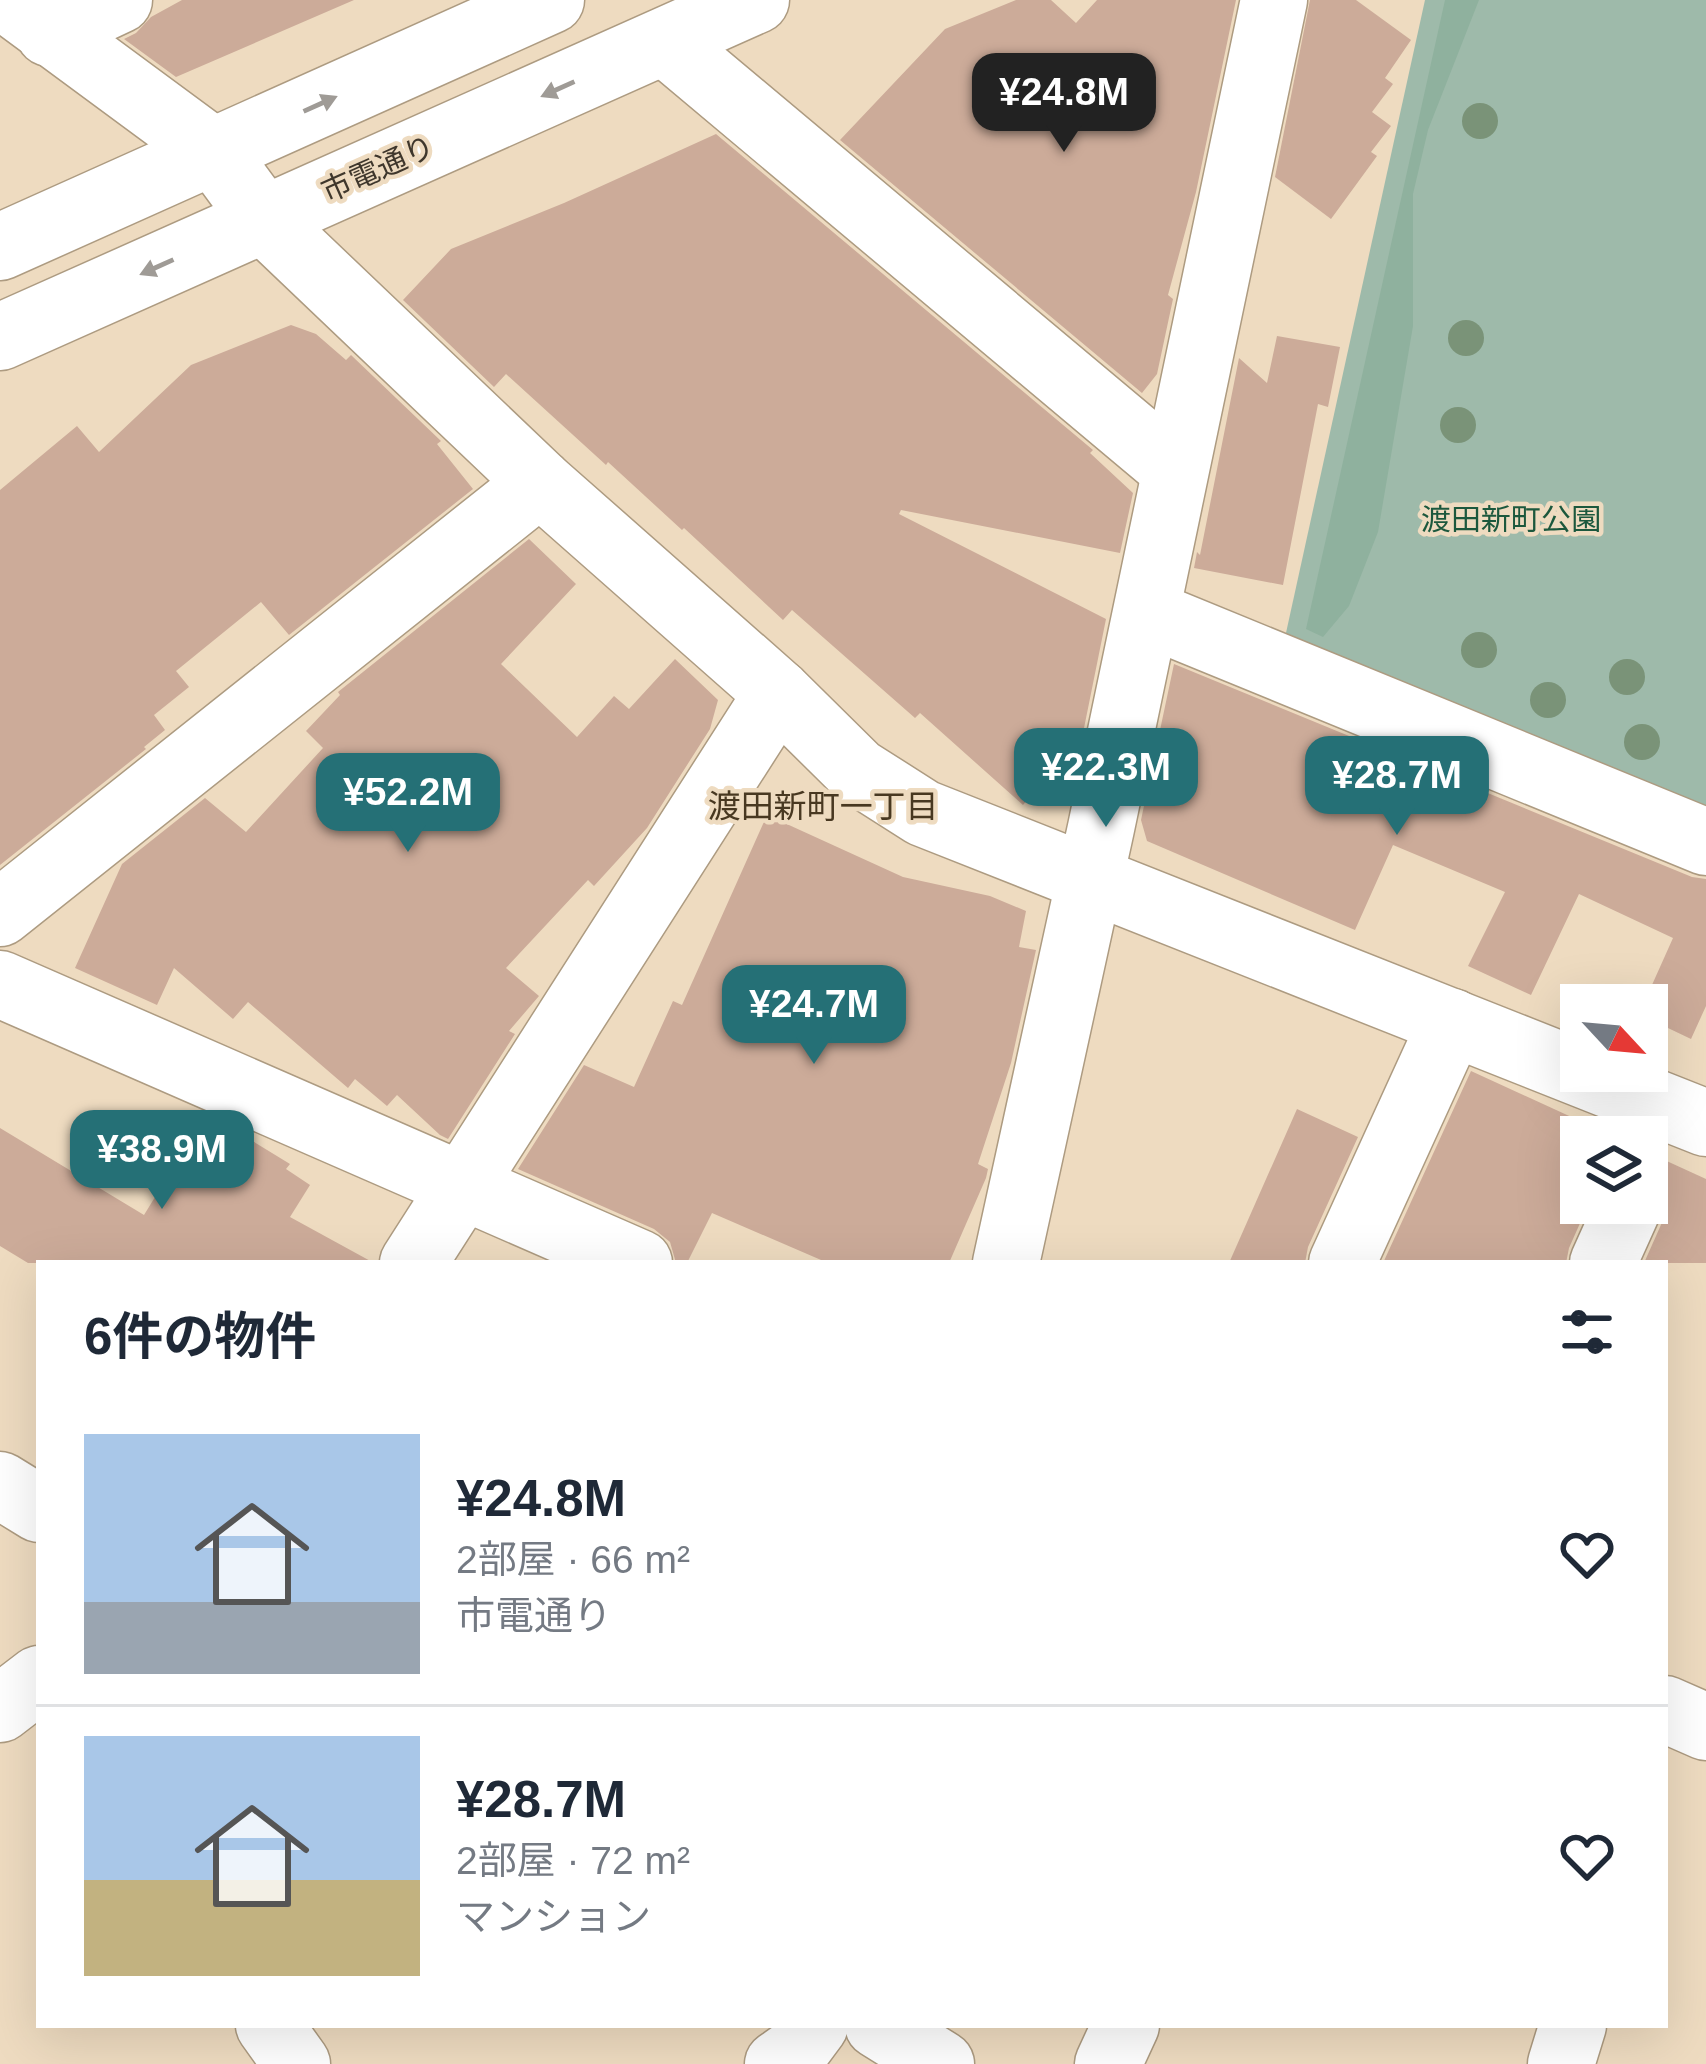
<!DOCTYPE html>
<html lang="ja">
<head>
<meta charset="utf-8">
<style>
	body { margin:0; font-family:Arial,"Noto Sans JP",sans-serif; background:#f2f2f3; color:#1f2937; height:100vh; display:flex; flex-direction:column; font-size:45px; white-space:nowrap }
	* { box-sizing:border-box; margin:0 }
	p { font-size:39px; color:#747a83 }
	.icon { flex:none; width:66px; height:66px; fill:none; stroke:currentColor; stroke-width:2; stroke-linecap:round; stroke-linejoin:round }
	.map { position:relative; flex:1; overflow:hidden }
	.panel { position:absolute; left:36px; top:1260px; width:1632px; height:768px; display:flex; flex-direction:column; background:#fff; border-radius:0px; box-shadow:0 12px 48px #0002 }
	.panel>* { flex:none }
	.needle { width:78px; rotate:116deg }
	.fabs { position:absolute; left:1560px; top:984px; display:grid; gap:24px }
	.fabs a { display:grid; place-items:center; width:108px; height:108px; border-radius:0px; background:#fff; box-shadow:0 12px 48px #0002; font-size:60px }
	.price { position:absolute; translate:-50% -102px; padding:0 27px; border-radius:24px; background:#257076; color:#fff; font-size:39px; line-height:78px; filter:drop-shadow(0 3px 6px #0008) }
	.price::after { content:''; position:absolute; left:50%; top:72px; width:36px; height:27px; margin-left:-18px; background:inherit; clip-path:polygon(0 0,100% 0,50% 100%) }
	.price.on { background:#222; color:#fff }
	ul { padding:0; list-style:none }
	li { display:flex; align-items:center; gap:36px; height:300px; padding:0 48px }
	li+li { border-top:3px solid #e0e1e3 }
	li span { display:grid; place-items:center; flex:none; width:336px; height:240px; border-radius:0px; color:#555 }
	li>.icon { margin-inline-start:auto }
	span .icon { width:144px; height:144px; fill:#fffc; stroke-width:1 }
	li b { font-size:51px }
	h2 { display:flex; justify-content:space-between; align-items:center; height:144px; padding:0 48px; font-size:51px }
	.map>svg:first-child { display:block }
</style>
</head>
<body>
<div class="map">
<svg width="1706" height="2064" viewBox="0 0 1706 2064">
	<rect width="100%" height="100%" fill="#eedbc0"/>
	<path fill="#9ebaaa" d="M 1425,0 L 1706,0 L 1706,816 L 1284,642 Z"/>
	<path fill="#8fb19e" d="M 1445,0 L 1479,0 L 1428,130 L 1413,194 L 1413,326 L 1378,532 L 1349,606 L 1323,637 L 1306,629 Z"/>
	<g fill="#ccab99">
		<path d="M 182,0 L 354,0 L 176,77 L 124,39 L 136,33 L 151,17 Z"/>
		<path d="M 1016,0 L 1051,0 L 1076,23 L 1097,0 L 1236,0 L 1196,192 L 1168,295 L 1173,299 L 1157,374 L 1142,393 L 840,140 L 945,29 Z"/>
		<path d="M 1310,0 L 1356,0 L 1411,40 L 1385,78 L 1393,84 L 1372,112 L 1391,126 L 1371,152 L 1377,156 L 1331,219 L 1275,177 Z"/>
		<path d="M 716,134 L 1093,450 L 1090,453 L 1133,493 L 1120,553 L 901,510 L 899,514 L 1106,619 L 1082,738 L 1023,805 L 920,713 L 915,718 L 792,610 L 783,620 L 684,528 L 682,530 L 608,462 L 606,465 L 506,374 L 494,387 L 403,300 L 451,249 L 564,203 Z"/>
		<path d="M 291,325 L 316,334 L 346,360 L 351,355 L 441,441 L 437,444 L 473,489 L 289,635 L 261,602 L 176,671 L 189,687 L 154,715 L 165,730 L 144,747 L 146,749 L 0,865 L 0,490 L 77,426 L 99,452 L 191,365 Z"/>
		<path d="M 1277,336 L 1340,347 L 1328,407 L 1318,404 L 1283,585 L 1194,568 L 1197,552 L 1200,555 L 1239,358 L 1267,383 Z"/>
		<path d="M 529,539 L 576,584 L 501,664 L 577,737 L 614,696 L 629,709 L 675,659 L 718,700 L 710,729 L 647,828 L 594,886 L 588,880 L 506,968 L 539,996 L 509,1031 L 515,1034 L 448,1139 L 440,1135 L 397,1095 L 387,1106 L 355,1079 L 348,1088 L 248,1002 L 233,1019 L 174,968 L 157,1005 L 75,968 L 122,864 L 205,798 L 246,832 L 323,748 L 306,731 L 340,695 L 338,692 Z"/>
		<path d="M 1174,664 L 1692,877 L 1706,879 L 1706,1006 L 1691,1039 L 1647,1018 L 1647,1005 L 1643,1005 L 1673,938 L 1579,894 L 1531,995 L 1468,966 L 1505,892 L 1393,845 L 1355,930 L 1147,841 L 1141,820 Z"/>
		<path d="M 767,815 L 903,877 L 990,896 L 1026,911 L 1019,947 L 1036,950 L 1011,1063 L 978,1164 L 988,1169 L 986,1178 L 949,1263 L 828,1263 L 712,1213 L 687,1263 L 676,1263 L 670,1242 L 654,1229 L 518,1169 L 584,1065 L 634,1087 L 673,1001 L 682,1005 Z"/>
		<path d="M 1471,1071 L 1615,1137 L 1581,1137 L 1581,1203 L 1589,1203 L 1569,1248 L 1566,1263 L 1383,1263 Z"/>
		<path d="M 1297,1109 L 1358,1137 L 1308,1247 L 1305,1263 L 1229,1263 Z"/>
		<path d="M 220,1121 L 290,1164 L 286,1169 L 310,1185 L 290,1217 L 374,1263 L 28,1263 L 0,1246 L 0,1128 L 144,1215 L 179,1158 L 192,1166 Z"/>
		<path d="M 1647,1152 L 1706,1179 L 1706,1263 L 1644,1263 L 1664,1218 L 1667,1200 L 1661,1182 L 1647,1170 Z"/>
	</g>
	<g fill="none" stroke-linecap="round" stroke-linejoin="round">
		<g stroke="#ad9b81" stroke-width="69">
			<g id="minor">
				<path d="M 8,0 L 214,152 L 264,220 L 540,483 L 778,693 L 857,771 L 923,813 L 1706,1123"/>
				<path d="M 49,33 L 119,0"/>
				<path d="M 665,42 L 1174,469"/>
				<path d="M 0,247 L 551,0"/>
				<path d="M 0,337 L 756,0"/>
				<path d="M 1147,613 L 1706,842"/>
				<path d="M 0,913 L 540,483"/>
				<path d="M 0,984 L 639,1263"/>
				<path d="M 413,1263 L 778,693"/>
				<path d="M 1006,1263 L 1101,828 L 1274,0"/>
				<path d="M 1342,1263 L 1452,1022"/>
				<path d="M 1603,1263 L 1630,1203"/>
				<path d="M 0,1485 L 39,1509"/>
				<path d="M 0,1709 L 39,1679"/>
				<path d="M 1665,1709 L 1706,1727"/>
				<path d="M 269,2025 L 297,2064"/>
				<path d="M 878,2025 L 941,2064"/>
				<path d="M 778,2064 L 795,2052 L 815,2025"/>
				<path d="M 1108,2064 L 1126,2025"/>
				<path d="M 1561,2064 L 1573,2025"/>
			</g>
		</g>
		<use href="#minor" stroke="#fff" stroke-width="66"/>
	</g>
	<g fill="#7a9378">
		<circle cx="1480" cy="121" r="18"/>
		<circle cx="1466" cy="338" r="18"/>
		<circle cx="1458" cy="425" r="18"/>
		<circle cx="1479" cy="650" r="18"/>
		<circle cx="1627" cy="677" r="18"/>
		<circle cx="1548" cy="700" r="18"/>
		<circle cx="1642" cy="742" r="18"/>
	</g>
	<defs><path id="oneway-solid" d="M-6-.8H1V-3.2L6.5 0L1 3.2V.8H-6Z" transform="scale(3)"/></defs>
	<g fill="#9f9b96">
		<use href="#oneway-solid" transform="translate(558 89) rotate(156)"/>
		<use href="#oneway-solid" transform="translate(320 104) rotate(-24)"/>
		<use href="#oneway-solid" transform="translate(157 267) rotate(156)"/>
	</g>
	<g text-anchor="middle" stroke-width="9" stroke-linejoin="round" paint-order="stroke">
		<g font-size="30" fill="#3f372c" stroke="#eedbc0">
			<text transform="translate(378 169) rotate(-24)" y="10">市電通り</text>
		</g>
		<g font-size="30" fill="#1c583d" stroke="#eedbc0">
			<text x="1511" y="530">渡田新町公園</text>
		</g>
		<g font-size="33" fill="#483821" stroke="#eedbc0">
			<text x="823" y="818">渡田新町一丁目</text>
		</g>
	</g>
</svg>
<div class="fabs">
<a><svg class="needle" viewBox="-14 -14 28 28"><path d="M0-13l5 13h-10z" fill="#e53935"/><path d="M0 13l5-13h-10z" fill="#747a83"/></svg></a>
<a><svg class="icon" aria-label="layers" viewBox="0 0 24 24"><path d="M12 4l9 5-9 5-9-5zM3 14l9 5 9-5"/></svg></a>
</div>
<b class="price on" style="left:1064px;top:155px">¥24.8M</b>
<b class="price" style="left:1106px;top:830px">¥22.3M</b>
<b class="price" style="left:1397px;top:838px">¥28.7M</b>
<b class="price" style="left:408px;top:855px">¥52.2M</b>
<b class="price" style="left:814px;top:1067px">¥24.7M</b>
<b class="price" style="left:162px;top:1212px">¥38.9M</b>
<section class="panel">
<h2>6件の物件<svg class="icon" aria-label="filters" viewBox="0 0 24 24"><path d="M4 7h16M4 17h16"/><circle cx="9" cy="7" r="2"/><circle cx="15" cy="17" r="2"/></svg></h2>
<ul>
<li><span style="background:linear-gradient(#a9c7e8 70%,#9aa5b1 0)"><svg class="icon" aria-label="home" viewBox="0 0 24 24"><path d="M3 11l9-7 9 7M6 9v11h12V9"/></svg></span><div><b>¥24.8M</b><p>2部屋 · 66 m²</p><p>市電通り</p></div><svg class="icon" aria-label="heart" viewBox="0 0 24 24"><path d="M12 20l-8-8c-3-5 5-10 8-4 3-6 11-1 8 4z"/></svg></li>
<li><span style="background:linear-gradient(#a9c7e8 60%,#c2b280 0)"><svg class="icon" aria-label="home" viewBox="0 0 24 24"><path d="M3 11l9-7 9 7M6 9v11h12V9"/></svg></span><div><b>¥28.7M</b><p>2部屋 · 72 m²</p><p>マンション</p></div><svg class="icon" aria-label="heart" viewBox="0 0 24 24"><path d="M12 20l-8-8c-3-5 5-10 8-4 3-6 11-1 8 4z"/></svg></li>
</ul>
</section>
</div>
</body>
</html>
